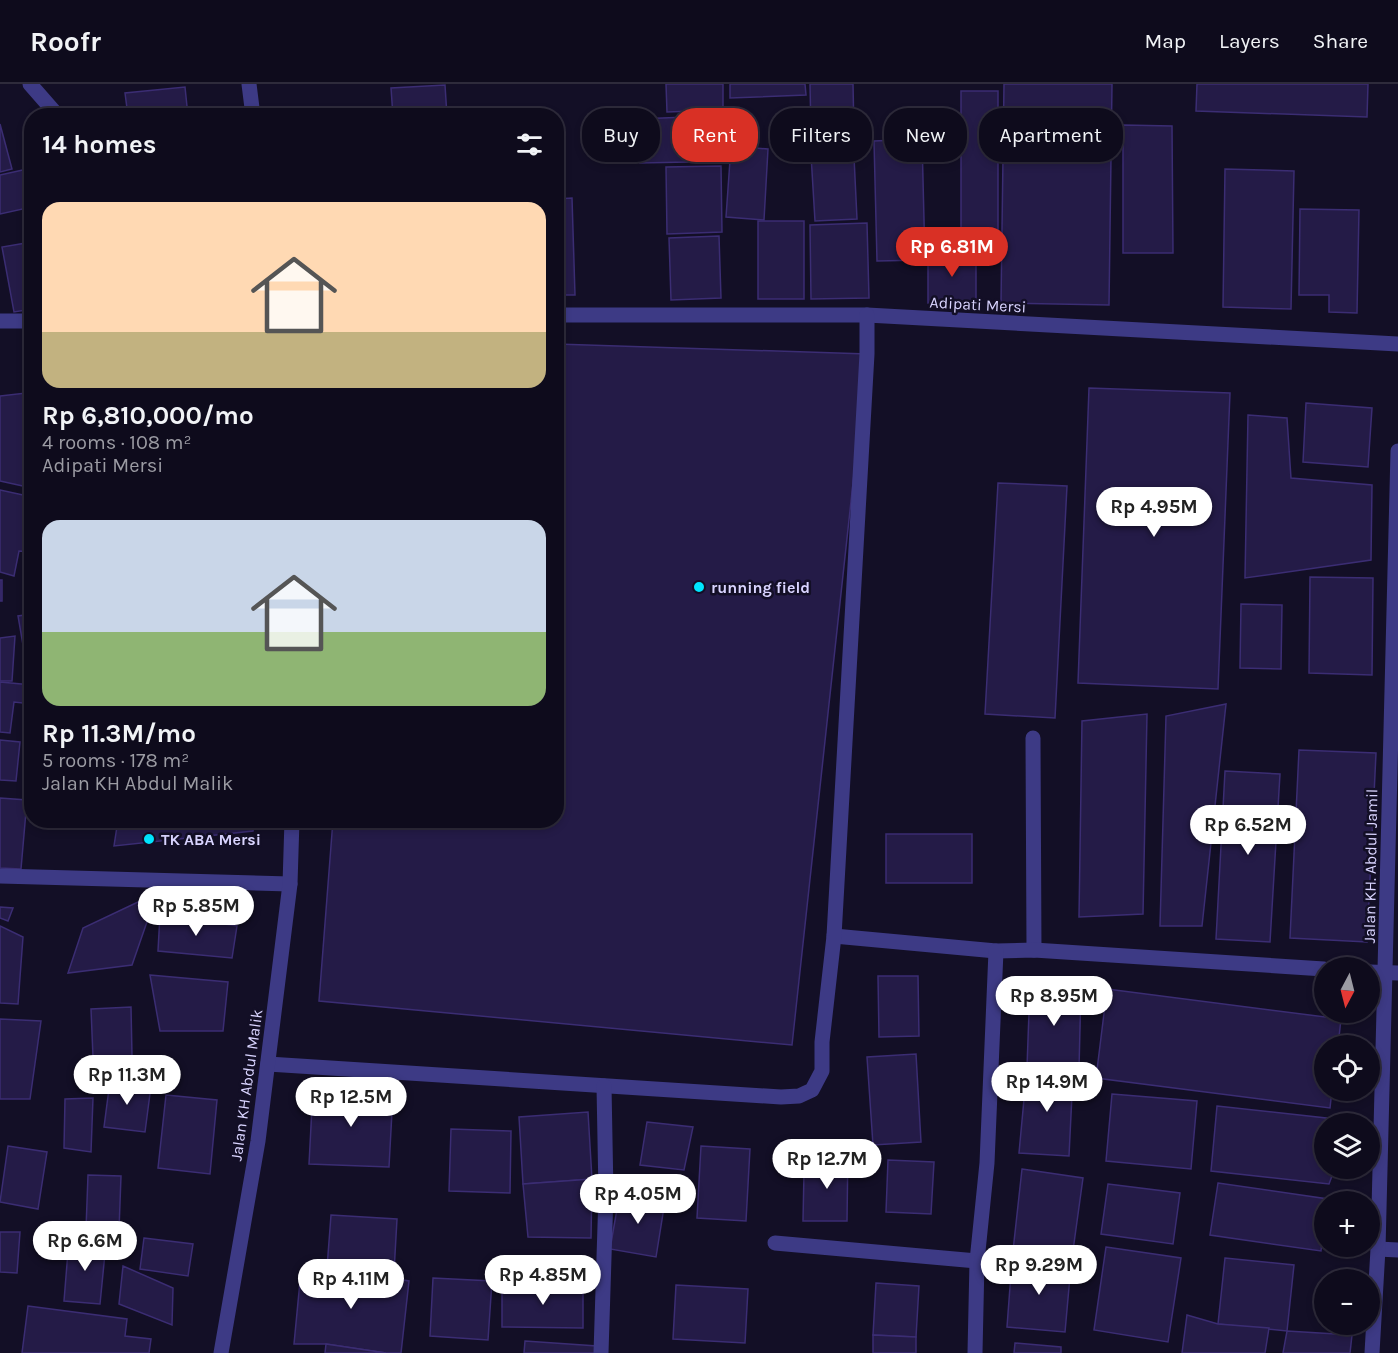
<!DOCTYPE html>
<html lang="en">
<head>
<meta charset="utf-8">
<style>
	body { margin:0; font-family:Karla,sans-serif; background:#1c1929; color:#f1f3f6; height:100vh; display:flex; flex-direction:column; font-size:22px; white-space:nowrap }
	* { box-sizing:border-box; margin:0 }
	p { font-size:20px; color:#9b9ba3 }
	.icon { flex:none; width:33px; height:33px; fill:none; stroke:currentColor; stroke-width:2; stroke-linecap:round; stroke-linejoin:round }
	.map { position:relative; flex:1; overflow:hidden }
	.side { position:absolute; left:24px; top:24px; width:540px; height:720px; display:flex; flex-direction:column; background:#0e0b1c; border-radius:24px; box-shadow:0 3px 9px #0003,0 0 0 2px #2e2b3b }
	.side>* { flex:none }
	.top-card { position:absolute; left:582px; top:24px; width:570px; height:54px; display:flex; gap:12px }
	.needle { width:39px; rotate:187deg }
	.buttons { position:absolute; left:1314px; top:873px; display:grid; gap:12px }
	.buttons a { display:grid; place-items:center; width:66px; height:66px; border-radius:50%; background:#0e0b1c; box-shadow:0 3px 9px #0003,0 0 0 2px #2e2b3b; font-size:30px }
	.price { position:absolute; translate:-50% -51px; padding:0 14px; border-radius:21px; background:#fff; color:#222; font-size:20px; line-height:39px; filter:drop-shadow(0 2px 3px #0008) }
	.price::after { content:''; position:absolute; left:50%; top:36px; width:18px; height:14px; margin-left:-9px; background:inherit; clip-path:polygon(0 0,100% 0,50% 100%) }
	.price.current { background:#d93025; color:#fff }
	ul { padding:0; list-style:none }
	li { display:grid; align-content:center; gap:12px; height:318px; padding:0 18px }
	li span { display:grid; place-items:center; height:186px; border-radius:18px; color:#555 }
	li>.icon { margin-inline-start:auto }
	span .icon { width:108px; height:108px; fill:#fffc; stroke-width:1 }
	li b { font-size:26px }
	h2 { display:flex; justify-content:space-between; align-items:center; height:72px; padding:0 18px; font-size:26px }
	.tag { padding:0 21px; border-radius:24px; background:#0e0b1c; box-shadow:0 3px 9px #0003,0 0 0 2px #2e2b3b; font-size:21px; line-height:54px }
	.tag.current { background:#d93025; color:#fff }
	header { display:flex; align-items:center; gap:36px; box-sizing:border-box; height:84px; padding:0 30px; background:#0e0b1c; border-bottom:2px solid #2e2b3b }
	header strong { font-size:28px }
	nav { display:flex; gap:33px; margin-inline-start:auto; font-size:21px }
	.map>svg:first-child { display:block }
</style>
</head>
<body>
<header>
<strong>Roofr</strong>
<nav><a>Map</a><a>Layers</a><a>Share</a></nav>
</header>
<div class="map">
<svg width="1398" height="1269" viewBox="0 0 1398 1269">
	<rect width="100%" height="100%" fill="#130f26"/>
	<g fill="#241b47" stroke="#3b2d73" stroke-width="1.5">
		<path d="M 666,0 L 723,0 L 723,26 L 667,28 Z"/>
		<path d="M 730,0 L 805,0 L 806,11 L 730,14 Z"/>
		<path d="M 810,0 L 853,0 L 854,48 L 811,48 Z"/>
		<path d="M 1004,0 L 1112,0 L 1109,221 L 1001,219 Z"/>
		<path d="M 1197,0 L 1368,0 L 1367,33 L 1196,27 Z"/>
		<path d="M 445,1 L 447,32 L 393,32 L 391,4 Z"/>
		<path d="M 185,3 L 188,32 L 128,32 L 125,9 Z"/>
		<rect x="961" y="7" width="37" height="147"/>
		<path d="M 687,33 L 688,78 L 640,79 L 638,35 Z"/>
		<rect x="691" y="33" width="32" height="45"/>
		<path d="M 0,40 L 12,85 L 0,88 Z"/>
		<path d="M 1123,41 L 1172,42 L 1173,169 L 1123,169 Z"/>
		<path d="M 853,52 L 857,135 L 815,137 L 810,54 Z"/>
		<path d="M 922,55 L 925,176 L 877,177 L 874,57 Z"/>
		<path d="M 731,62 L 768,65 L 764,136 L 726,133 Z"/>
		<path d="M 721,82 L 722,148 L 667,150 L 666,83 Z"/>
		<path d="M 32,84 L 32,123 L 0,130 L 0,91 Z"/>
		<path d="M 1225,85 L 1294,87 L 1291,225 L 1223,223 Z"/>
		<path d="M 572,114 L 575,211 L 556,211 L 556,115 Z"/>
		<path d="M 1300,125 L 1359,126 L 1357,229 L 1329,228 L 1329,211 L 1299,211 Z"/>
		<rect x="758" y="137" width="46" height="78"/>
		<path d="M 867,139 L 869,214 L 811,215 L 810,141 Z"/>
		<path d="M 719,152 L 721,214 L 671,216 L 669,154 Z"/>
		<path d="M 32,158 L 32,225 L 14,228 L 2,163 Z"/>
		<path d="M 928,169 L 976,169 L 976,220 L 928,219 Z"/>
		<path d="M 556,260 L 867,270 L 792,961 L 319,917 L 333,736 L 556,736 Z"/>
		<path d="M 1089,304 L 1230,309 L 1218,605 L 1078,599 Z"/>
		<path d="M 26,309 L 29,344 L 32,345 L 32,404 L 0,397 L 0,312 Z"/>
		<path d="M 1306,319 L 1372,324 L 1368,383 L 1303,378 Z"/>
		<path d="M 1248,331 L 1287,334 L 1291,394 L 1372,401 L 1371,476 L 1245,494 Z"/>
		<path d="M 998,399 L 1067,402 L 1055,634 L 985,630 Z"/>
		<path d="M 0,406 L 23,411 L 32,409 L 32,468 L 19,467 L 14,492 L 0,488 Z"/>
		<path d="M 1310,493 L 1373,494 L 1372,591 L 1309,589 Z"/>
		<rect x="0" y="496" width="2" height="21"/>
		<path d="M 1241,520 L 1282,521 L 1281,585 L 1240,584 Z"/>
		<path d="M 32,530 L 32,589 L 28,590 L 18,532 Z"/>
		<path d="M 15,552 L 12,597 L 0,597 L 0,554 Z"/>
		<path d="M 0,598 L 32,601 L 32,620 L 14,618 L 10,649 L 0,648 Z"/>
		<path d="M 1226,620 L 1202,842 L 1160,842 L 1166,632 Z"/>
		<path d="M 1147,630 L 1143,830 L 1079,833 L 1082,637 Z"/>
		<path d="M 0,656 L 20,658 L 16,697 L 0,696 Z"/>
		<path d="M 1299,666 L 1376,669 L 1367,858 L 1290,854 Z"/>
		<path d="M 1225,687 L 1280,690 L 1270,858 L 1216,855 Z"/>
		<path d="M 0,714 L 27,716 L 21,785 L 0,784 Z"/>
		<path d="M 118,736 L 254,736 L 253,747 L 114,762 Z"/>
		<rect x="886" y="750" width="86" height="49"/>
		<path d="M 157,809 L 132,881 L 68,889 L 83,844 Z"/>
		<path d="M 0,823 L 13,824 L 8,837 L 0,834 Z"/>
		<path d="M 160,830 L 237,842 L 232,874 L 158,867 Z"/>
		<path d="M 0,842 L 23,853 L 18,920 L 0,919 Z"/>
		<path d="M 150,891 L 228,898 L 223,947 L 160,947 Z"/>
		<path d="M 878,892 L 918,892 L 919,952 L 879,953 Z"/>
		<path d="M 1030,901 L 1081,903 L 1079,985 L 1027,983 Z"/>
		<path d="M 1107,905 L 1341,935 L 1338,962 L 1324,962 L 1324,1006 L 1332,1006 L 1330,1024 L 1096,994 Z"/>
		<path d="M 131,923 L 132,972 L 93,973 L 91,925 Z"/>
		<path d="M 0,935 L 41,937 L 30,1015 L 0,1015 Z"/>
		<path d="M 916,970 L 921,1058 L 873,1061 L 867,973 Z"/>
		<path d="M 1027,983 L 1073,990 L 1069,1072 L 1019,1069 Z"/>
		<path d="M 110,997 L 151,1002 L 145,1048 L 104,1043 Z"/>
		<path d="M 313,1004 L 393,1009 L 389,1083 L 309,1080 Z"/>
		<path d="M 1112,1010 L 1197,1017 L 1191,1085 L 1106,1077 Z"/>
		<path d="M 166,1011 L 217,1016 L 210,1090 L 158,1084 Z"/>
		<path d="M 93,1014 L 91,1068 L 64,1064 L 65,1015 Z"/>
		<path d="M 1217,1022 L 1353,1037 L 1352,1040 L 1324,1040 L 1324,1084 L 1335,1084 L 1329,1100 L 1211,1087 Z"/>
		<path d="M 588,1028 L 592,1095 L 523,1100 L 519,1033 Z"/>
		<path d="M 647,1038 L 693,1043 L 684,1086 L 640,1081 Z"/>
		<path d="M 451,1045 L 511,1047 L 510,1109 L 449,1107 Z"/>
		<path d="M 8,1062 L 47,1068 L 38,1125 L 0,1118 Z"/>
		<path d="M 701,1062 L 750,1065 L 746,1137 L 697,1134 Z"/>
		<path d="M 848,1064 L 847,1137 L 803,1137 L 804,1088 Z"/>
		<path d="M 888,1076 L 934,1078 L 931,1130 L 886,1128 Z"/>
		<path d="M 1022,1085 L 1083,1094 L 1071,1181 L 1012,1176 Z"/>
		<path d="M 88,1091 L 121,1092 L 119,1146 L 86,1145 Z"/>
		<path d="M 592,1095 L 591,1154 L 528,1153 L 523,1100 Z"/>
		<path d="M 1218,1099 L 1328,1115 L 1328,1118 L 1324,1118 L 1324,1140 L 1321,1167 L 1210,1151 Z"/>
		<path d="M 1108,1100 L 1180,1109 L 1173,1160 L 1101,1150 Z"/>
		<path d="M 620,1108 L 665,1117 L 656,1173 L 610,1165 Z"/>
		<path d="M 331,1131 L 397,1135 L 394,1188 L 327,1184 Z"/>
		<path d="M 0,1148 L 20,1148 L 17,1189 L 0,1188 Z"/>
		<path d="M 144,1154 L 193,1160 L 188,1192 L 140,1185 Z"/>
		<path d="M 69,1155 L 106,1159 L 100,1220 L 64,1217 Z"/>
		<path d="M 1106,1163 L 1181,1174 L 1168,1258 L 1094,1246 Z"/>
		<path d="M 1225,1174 L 1294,1181 L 1287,1247 L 1218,1240 Z"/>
		<path d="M 1012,1176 L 1071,1181 L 1065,1248 L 1007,1243 Z"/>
		<path d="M 123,1182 L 173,1204 L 172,1241 L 119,1220 Z"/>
		<path d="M 327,1184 L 409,1197 L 401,1269 L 386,1269 L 326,1260 L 294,1260 L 301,1187 Z"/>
		<path d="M 433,1194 L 492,1197 L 488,1256 L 430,1252 Z"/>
		<path d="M 876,1199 L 919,1202 L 916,1253 L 873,1251 Z"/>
		<path d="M 502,1200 L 583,1201 L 583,1244 L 502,1243 Z"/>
		<path d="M 676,1201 L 748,1205 L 745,1259 L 673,1255 Z"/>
		<path d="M 28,1222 L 127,1235 L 125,1252 L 151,1255 L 149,1269 L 22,1269 Z"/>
		<path d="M 1187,1231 L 1218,1240 L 1269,1244 L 1265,1269 L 1182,1269 Z"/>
		<path d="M 1287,1247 L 1352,1251 L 1350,1269 L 1283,1269 Z"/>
		<path d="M 873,1251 L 916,1253 L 916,1269 L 873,1269 Z"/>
		<path d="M 525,1257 L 597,1262 L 597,1269 L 524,1269 Z"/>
		<path d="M 1015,1259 L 1061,1263 L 1061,1269 L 1014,1269 Z"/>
		<path d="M 326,1260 L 386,1269 L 325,1269 Z"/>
	</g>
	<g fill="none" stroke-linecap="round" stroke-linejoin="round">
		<g stroke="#3d3a85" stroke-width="15">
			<path d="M 30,0 L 58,32"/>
			<path d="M 249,0 L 253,32"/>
			<path d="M 556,231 L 867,231 L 1398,260"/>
			<path d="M 0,237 L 32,237"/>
			<path d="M 1033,654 L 1034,866"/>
			<path d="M 0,792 L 290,800"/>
			<path d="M 834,852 L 996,867 L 1034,866 L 1324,885"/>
			<path d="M 1370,888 L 1398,889"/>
			<path d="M 268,980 L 781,1013 L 799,1012 L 812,1006 L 822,987 L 822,958 L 834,852 L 867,270 L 867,231"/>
			<path d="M 775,1159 L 977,1177"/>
			<path d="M 1378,1165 L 1398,1166"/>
			<path d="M 221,1269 L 258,1057 L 290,800 L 292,736"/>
			<path d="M 601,1269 L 606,1110 L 604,1002"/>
			<path d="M 975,1269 L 977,1177 L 987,1079 L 996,867"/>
			<path d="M 1372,1269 L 1378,1165 L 1398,367"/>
		</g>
	</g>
	<g fill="#00e5ff" stroke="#130f26" stroke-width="2">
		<circle cx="699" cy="503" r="6"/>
		<circle cx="149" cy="755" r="6"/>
	</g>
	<g text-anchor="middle" stroke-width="5" stroke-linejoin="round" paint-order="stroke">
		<g font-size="16" fill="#d9d4ff" stroke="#130f26">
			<text transform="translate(978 220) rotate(3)" y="6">Adipati Mersi</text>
			<text transform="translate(1370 782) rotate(-89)" y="6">Jalan KH. Abdul Jamil</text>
			<text transform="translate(246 1001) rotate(-82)" y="6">Jalan KH Abdul Malik</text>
		</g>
		<g font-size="16" font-weight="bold" fill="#d9d4ff" stroke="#130f26" text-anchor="start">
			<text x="711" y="509">running field</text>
			<text x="161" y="761">TK ABA Mersi</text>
		</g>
	</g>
</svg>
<div class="buttons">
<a><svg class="needle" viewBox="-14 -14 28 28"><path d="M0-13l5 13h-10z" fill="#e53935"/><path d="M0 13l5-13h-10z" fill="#9b9ba3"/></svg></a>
<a><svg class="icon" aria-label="locate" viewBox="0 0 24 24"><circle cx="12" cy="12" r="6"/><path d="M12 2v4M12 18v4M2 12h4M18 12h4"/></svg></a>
<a><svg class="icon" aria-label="layers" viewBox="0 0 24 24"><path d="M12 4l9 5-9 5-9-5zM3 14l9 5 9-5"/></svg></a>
<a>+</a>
<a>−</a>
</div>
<b class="price current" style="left:952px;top:194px">Rp 6.81M</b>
<b class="price" style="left:1154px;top:454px">Rp 4.95M</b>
<b class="price" style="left:1248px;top:772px">Rp 6.52M</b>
<b class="price" style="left:196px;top:853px">Rp 5.85M</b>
<b class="price" style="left:1054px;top:943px">Rp 8.95M</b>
<b class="price" style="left:127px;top:1022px">Rp 11.3M</b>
<b class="price" style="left:1047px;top:1029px">Rp 14.9M</b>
<b class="price" style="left:351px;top:1044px">Rp 12.5M</b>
<b class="price" style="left:827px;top:1106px">Rp 12.7M</b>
<b class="price" style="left:638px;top:1141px">Rp 4.05M</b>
<b class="price" style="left:85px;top:1188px">Rp 6.6M</b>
<b class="price" style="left:1039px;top:1212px">Rp 9.29M</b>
<b class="price" style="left:543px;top:1222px">Rp 4.85M</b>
<b class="price" style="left:351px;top:1226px">Rp 4.11M</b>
<div class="top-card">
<a class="tag">Buy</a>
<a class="tag current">Rent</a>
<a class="tag">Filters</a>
<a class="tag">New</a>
<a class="tag">Apartment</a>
</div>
<section class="side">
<h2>14 homes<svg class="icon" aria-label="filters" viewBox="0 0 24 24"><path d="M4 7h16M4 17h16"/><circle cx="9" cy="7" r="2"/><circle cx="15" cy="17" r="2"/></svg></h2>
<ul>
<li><span style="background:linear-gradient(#ffd9b3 70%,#c2b280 0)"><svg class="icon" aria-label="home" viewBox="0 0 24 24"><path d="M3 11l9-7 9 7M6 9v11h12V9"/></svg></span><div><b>Rp 6,810,000/mo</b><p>4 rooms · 108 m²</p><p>Adipati Mersi</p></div></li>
<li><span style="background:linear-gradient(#c9d6e8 60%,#8fb573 0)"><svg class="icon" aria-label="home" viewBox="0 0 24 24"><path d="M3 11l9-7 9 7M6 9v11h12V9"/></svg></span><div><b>Rp 11.3M/mo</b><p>5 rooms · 178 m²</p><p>Jalan KH Abdul Malik</p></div></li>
</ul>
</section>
</div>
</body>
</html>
